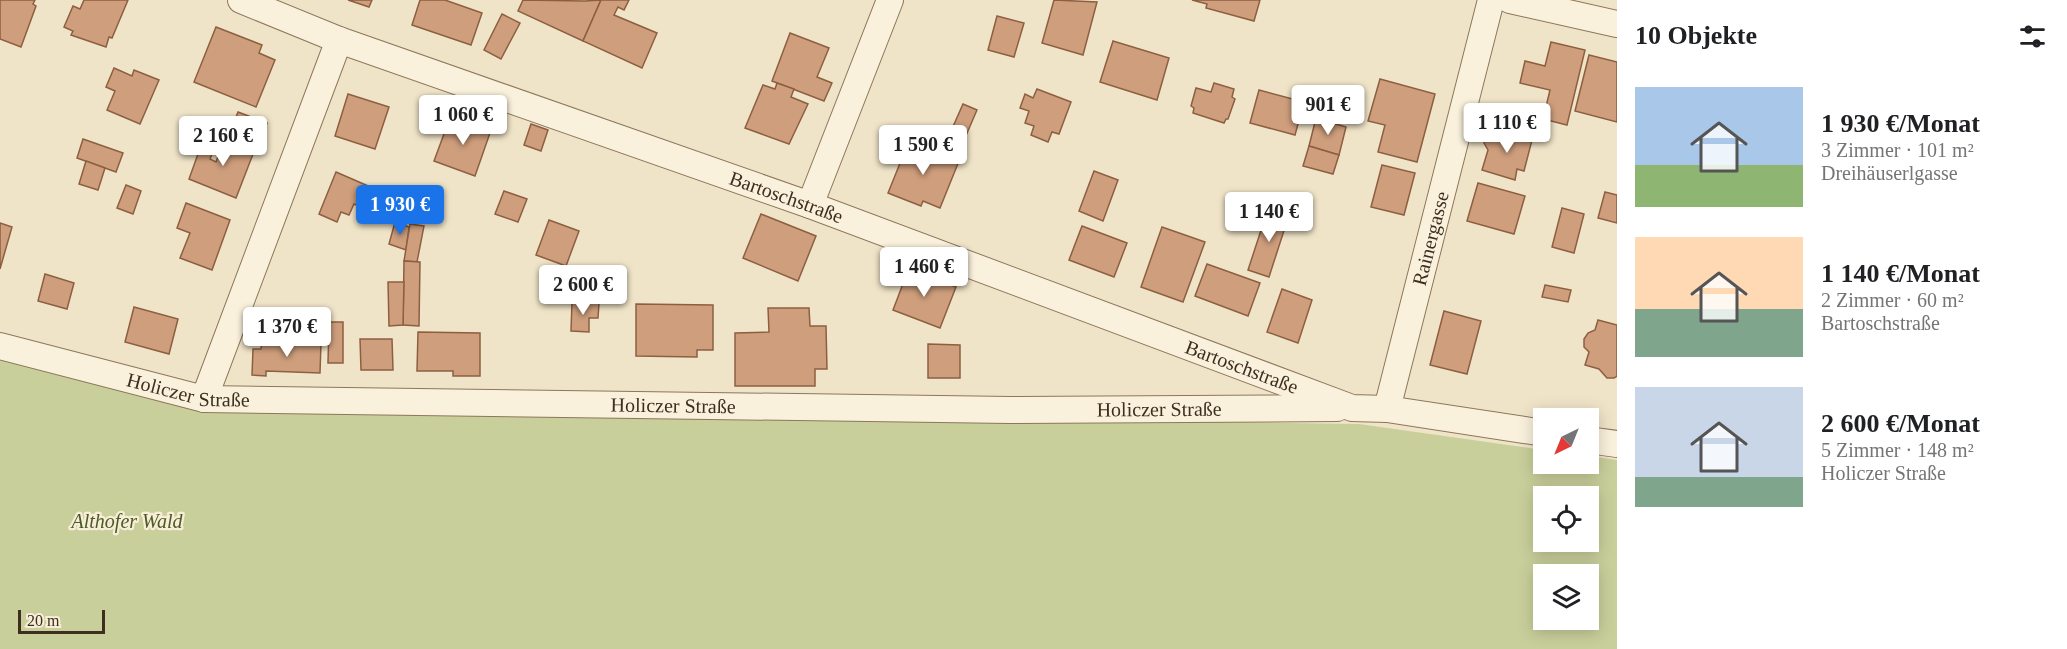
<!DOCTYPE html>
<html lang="de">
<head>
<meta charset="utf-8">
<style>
	body { margin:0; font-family:"Times New Roman",serif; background:#f2f2f2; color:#202124; height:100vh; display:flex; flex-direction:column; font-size:22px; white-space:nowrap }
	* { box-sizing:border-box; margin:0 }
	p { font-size:20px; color:#757577 }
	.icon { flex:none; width:33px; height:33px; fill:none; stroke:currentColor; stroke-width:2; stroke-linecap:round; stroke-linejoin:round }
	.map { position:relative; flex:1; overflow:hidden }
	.side { display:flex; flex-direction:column; background:#fff; width:450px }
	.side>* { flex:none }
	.needle { width:39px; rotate:223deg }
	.fabs { position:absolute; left:1533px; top:408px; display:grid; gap:12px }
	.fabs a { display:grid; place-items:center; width:66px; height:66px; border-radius:0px; background:#fff; box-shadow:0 3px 15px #0003; font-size:30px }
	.scale { position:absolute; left:18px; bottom:15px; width:87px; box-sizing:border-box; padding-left:6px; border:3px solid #3d2e20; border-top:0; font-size:16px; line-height:21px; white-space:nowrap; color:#3d2e20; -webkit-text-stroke:4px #f7eed8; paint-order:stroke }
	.price { position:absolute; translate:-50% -51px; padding:0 14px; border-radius:6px; background:#fff; color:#222; font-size:20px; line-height:39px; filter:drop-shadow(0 2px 3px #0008) }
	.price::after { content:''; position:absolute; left:50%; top:36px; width:18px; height:14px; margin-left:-9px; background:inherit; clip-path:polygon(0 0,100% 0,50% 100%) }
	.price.active { background:#1a73e8; color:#fff }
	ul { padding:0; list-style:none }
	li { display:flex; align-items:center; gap:18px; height:150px; padding:0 18px }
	li span { display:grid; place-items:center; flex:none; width:168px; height:120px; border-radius:0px; color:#555 }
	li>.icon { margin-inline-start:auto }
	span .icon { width:72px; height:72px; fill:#fffc; stroke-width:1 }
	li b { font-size:26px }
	h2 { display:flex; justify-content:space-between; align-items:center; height:72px; padding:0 18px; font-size:26px }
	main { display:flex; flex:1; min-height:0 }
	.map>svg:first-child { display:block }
</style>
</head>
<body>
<main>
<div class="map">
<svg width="1617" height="649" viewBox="0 0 1617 649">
	<rect width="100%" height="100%" fill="#f0e4c8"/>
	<path fill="#c9cf9b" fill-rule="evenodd" d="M 0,356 L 204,409 L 1359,424 L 1543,450 L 1544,464 L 1588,464 L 1589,456 L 1617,460 L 1617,649 L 0,649 ZM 1544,496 L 1588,496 L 1588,542 L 1544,542 ZM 1544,574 L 1588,574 L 1588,620 L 1544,620 Z"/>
	<g fill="#cf9f7d" stroke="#8d5f41" stroke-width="1.5">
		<path d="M 0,0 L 35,0 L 33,4 L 36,6 L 21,47 L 0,39 Z"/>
		<path d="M 84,0 L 128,0 L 112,38 L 109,37 L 106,47 L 71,35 L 73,31 L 64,27 L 73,6 L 80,9 Z"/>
		<path d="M 348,0 L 372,0 L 369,7 Z"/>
		<path d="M 420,0 L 445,0 L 482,13 L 471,45 L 412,25 Z"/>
		<path d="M 523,0 L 585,1 L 601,0 L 583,41 L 518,11 Z"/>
		<path d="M 601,0 L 629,0 L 624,10 L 618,7 L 614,15 L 657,33 L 642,68 L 583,41 Z"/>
		<path d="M 1054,0 L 1097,2 L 1083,55 L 1042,43 Z"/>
		<path d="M 1192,0 L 1260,0 L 1254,21 L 1206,8 L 1207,4 Z"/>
		<path d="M 502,14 L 520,23 L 501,59 L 484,50 Z"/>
		<path d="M 997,16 L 1024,23 L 1014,57 L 988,50 Z"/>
		<path d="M 216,27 L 262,45 L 259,53 L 275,60 L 256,107 L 194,82 Z"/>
		<path d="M 790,33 L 829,48 L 817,77 L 832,83 L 824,101 L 772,81 Z"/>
		<path d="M 1113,41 L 1169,58 L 1157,100 L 1100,82 Z"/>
		<path d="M 1551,42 L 1585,50 L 1567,125 L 1543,119 L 1550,90 L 1520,83 L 1525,61 L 1545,66 Z"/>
		<path d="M 1589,55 L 1617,62 L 1617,122 L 1575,111 Z"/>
		<path d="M 114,68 L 132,76 L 134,70 L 159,80 L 140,124 L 107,110 L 115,91 L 106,87 Z"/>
		<path d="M 1380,79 L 1435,94 L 1417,162 L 1378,152 L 1385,125 L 1368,121 Z"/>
		<path d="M 777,83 L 794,89 L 791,97 L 808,104 L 789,144 L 745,128 L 763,85 L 775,89 Z"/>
		<path d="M 1214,83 L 1234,89 L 1232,97 L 1235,99 L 1228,119 L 1226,119 L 1224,123 L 1193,113 L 1194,108 L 1191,106 L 1196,88 L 1211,92 Z"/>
		<path d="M 1037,89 L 1071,102 L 1059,134 L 1052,132 L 1048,142 L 1031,135 L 1034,126 L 1025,123 L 1029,111 L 1020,108 L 1025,94 L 1033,98 Z"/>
		<path d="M 1259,90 L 1304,102 L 1295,135 L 1250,123 Z"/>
		<path d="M 348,94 L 389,107 L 375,149 L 335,136 Z"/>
		<path d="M 963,104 L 977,110 L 958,154 L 944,147 Z"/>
		<path d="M 238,112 L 267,123 L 262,138 L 232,127 Z"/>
		<path d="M 451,115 L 491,130 L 475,176 L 434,161 Z"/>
		<path d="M 1316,118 L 1346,127 L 1339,155 L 1309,146 Z"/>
		<path d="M 531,124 L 548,130 L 541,151 L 524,145 Z"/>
		<path d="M 1511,128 L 1527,133 L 1526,138 L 1532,140 L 1524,171 L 1517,169 L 1515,180 L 1482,170 L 1488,150 L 1484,143 L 1486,136 L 1493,132 L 1508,141 Z"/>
		<path d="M 225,137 L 255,149 L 236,198 L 189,179 L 203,140 L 216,145 L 210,159 L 216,162 Z"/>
		<path d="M 83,139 L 123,153 L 116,172 L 77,158 Z"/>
		<path d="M 909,141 L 959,161 L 940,208 L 923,201 L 921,206 L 888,193 Z"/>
		<path d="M 1309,146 L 1339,155 L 1333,174 L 1303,166 Z"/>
		<path d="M 86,161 L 105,168 L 98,190 L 79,184 Z"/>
		<path d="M 1382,165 L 1415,173 L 1404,215 L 1371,207 Z"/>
		<path d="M 1094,171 L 1118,180 L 1103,221 L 1079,211 Z"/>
		<path d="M 336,172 L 375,189 L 366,209 L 354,204 L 349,215 L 341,212 L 337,222 L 319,214 Z"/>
		<path d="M 1478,183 L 1525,196 L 1514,234 L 1467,221 Z"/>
		<path d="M 126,185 L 141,191 L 133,214 L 117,208 Z"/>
		<path d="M 504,191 L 527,199 L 518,222 L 495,214 Z"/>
		<path d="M 1605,192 L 1617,195 L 1617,223 L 1598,218 Z"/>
		<path d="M 186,203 L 230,220 L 212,270 L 180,258 L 190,233 L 177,228 Z"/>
		<path d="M 1562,208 L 1584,214 L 1574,253 L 1552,247 Z"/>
		<path d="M 1268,209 L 1289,215 L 1269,277 L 1248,270 Z"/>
		<path d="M 761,214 L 816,236 L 798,281 L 743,258 Z"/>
		<path d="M 549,220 L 579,231 L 566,266 L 536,255 Z"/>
		<path d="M 395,222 L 409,227 L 406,250 L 389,244 Z"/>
		<path d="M 0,223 L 12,227 L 0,269 Z"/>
		<path d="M 410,224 L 424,226 L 417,262 L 404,261 Z"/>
		<path d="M 1082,226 L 1127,243 L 1114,277 L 1069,260 Z"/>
		<path d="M 1162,227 L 1205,242 L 1183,302 L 1141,287 Z"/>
		<path d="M 404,261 L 420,262 L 419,326 L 403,325 Z"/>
		<path d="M 1207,264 L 1260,283 L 1248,316 L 1195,296 Z"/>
		<path d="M 909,268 L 956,287 L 940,328 L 893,310 Z"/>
		<path d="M 45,274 L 74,283 L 67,309 L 38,301 Z"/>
		<path d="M 388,282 L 404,282 L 403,325 L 389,326 Z"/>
		<path d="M 1545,285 L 1571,290 L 1568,302 L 1542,297 Z"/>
		<path d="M 1282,289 L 1312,300 L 1298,343 L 1267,332 Z"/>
		<path d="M 572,302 L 599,303 L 598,318 L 589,318 L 589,332 L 571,331 Z"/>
		<path d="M 636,304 L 713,305 L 713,350 L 697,350 L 697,357 L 636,356 Z"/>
		<path d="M 134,307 L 178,319 L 169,354 L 125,342 Z"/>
		<path d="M 768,308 L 809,308 L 810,326 L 826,326 L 827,369 L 815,369 L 815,386 L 735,386 L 735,333 L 769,332 Z"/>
		<path d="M 1444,311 L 1481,321 L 1467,374 L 1430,365 Z"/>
		<path d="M 1598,320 L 1617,325 L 1617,376 L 1614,378 L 1607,378 L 1599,369 L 1585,365 L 1589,352 L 1584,347 L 1584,339 L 1588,333 L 1595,330 Z"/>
		<path d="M 329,322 L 343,322 L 343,363 L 328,363 Z"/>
		<path d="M 418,332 L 480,333 L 480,376 L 453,376 L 453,371 L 417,371 Z"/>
		<path d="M 360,339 L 392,339 L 393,370 L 361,370 Z"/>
		<path d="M 262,340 L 321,343 L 320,373 L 266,371 L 266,376 L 252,375 L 253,349 L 261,349 Z"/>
		<path d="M 928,344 L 960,345 L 960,378 L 928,378 Z"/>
	</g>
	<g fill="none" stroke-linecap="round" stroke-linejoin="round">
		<g stroke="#8d765c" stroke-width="28">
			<g id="minor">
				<path id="s1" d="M 241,0 L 339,40 L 810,205 L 1352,408 L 1387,409 L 1544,433"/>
				<path d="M 1510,0 L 1617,24"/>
				<path d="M 810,205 L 890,0"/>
				<path id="s2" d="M 0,346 L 204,399 L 1010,410 L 1337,408"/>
				<path d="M 204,399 L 339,40"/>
				<path id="s3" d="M 1387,409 L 1491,0"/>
				<path d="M 1588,440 L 1617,444"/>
			</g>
		</g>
		<use href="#minor" stroke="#faf1dc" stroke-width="26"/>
	</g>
	<g text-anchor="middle" stroke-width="4.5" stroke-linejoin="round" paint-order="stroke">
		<g font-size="20" fill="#3d2e20" stroke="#f7eed8">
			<text dy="7" stroke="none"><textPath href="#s1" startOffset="580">Bartoschstraße</textPath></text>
			<text dy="7" stroke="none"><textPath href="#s3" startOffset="176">Rainergasse</textPath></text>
			<text dy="7" stroke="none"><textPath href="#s1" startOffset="1066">Bartoschstraße</textPath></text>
			<text dy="7" stroke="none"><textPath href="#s2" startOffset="194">Holiczer Straße</textPath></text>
			<text dy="7" stroke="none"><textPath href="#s2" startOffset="680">Holiczer Straße</textPath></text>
			<text dy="7" stroke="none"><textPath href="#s2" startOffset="1166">Holiczer Straße</textPath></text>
		</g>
		<g font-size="20" font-style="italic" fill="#4d5a26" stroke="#f7eed8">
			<text x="127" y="528">Althofer Wald</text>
		</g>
	</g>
</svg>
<div class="fabs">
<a><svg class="needle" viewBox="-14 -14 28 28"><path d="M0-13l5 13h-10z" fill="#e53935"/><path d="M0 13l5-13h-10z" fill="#757577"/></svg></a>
<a><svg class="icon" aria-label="locate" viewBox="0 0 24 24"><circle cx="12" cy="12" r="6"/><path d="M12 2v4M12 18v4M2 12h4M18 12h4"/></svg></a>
<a><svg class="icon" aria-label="layers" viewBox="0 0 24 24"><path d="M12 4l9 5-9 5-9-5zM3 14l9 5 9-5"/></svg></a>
</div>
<div class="scale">20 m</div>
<b class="price" style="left:1328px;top:136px">901 €</b>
<b class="price" style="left:463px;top:146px">1 060 €</b>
<b class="price" style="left:1507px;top:154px">1 110 €</b>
<b class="price" style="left:223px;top:167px">2 160 €</b>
<b class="price" style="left:923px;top:176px">1 590 €</b>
<b class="price active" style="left:400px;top:236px">1 930 €</b>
<b class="price" style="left:1269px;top:243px">1 140 €</b>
<b class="price" style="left:924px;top:298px">1 460 €</b>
<b class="price" style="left:583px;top:316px">2 600 €</b>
<b class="price" style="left:287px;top:358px">1 370 €</b>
</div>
<section class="side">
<h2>10 Objekte<svg class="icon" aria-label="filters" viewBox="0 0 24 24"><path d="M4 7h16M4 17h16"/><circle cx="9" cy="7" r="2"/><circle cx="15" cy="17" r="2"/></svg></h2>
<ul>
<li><span style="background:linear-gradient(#a9c7e8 65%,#8fb573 0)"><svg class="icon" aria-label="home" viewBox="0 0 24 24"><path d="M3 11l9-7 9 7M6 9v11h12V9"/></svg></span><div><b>1 930 €/Monat</b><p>3 Zimmer · 101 m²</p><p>Dreihäuserlgasse</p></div></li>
<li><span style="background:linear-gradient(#ffd9b3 60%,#7fa58c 0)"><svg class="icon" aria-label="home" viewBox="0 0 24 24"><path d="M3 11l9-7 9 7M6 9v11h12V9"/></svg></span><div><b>1 140 €/Monat</b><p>2 Zimmer · 60 m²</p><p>Bartoschstraße</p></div></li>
<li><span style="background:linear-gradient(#c9d6e8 75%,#7fa58c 0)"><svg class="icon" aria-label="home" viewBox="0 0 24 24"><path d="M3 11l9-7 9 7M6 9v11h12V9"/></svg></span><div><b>2 600 €/Monat</b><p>5 Zimmer · 148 m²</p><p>Holiczer Straße</p></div></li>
</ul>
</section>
</main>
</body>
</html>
